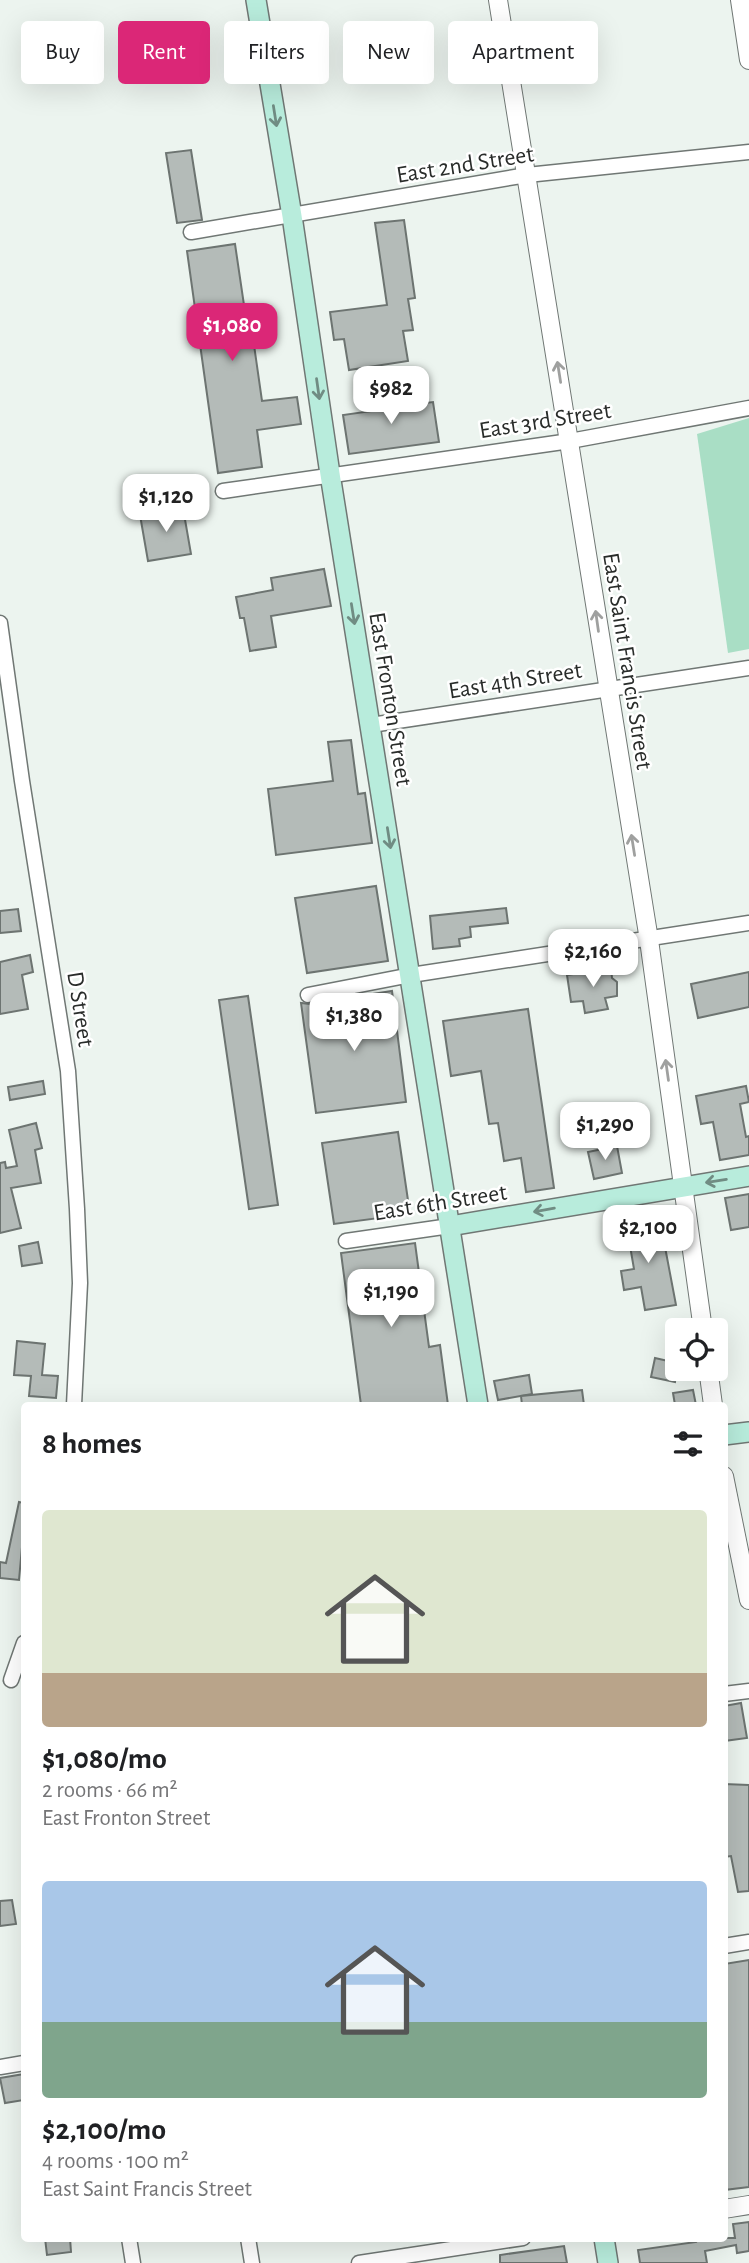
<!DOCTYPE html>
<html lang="en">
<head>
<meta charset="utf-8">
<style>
	body { margin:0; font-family:"Alegreya Sans",sans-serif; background:#f6f6f6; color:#202124; height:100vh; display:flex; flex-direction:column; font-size:26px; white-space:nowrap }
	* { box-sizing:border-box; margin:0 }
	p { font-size:23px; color:#757577 }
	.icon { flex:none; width:38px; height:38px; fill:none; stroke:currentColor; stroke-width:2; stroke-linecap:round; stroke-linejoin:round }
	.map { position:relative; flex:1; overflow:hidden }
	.drawer { position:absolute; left:21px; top:1402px; width:707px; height:840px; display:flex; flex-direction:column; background:#fff; border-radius:7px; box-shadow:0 7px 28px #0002 }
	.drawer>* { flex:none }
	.banner { position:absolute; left:21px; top:21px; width:707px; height:63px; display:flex; gap:14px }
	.buttons { position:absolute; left:665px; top:1318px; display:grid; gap:14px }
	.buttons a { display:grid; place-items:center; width:63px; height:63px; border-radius:7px; background:#fff; box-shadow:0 7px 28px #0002; font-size:35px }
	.price { position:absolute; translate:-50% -60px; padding:0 16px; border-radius:14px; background:#fff; color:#222; font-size:23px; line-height:46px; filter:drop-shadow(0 2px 4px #0008) }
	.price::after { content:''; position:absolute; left:50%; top:42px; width:21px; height:16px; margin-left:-10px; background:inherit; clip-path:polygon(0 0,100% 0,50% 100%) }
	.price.current { background:#db2777; color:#fff }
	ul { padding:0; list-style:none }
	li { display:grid; align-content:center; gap:14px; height:371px; padding:0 21px }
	li span { display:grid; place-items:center; height:217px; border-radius:7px; color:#555 }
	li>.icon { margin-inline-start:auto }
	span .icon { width:126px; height:126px; fill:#fffc; stroke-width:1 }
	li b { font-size:30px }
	h2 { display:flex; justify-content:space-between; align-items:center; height:84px; padding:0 21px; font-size:30px }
	.pill { padding:0 24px; border-radius:7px; background:#fff; box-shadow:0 7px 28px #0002; font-size:24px; line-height:63px }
	.pill.current { background:#db2777; color:#fff }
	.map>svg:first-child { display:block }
</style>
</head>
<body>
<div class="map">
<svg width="749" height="2263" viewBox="0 0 749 2263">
	<rect width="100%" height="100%" fill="#ecf4ef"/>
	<path fill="#a9dec5" d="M 749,418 L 749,649 L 728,653 L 697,434 Z"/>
	<g fill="#b4bbb8" stroke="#6d7471" stroke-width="2">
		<path d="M 191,150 L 202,220 L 177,223 L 166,153 Z"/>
		<path d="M 404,220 L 415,298 L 408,299 L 413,330 L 403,331 L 408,361 L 349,370 L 344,339 L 334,340 L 330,312 L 387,305 L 375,223 Z"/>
		<path d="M 235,244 L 249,339 L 253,338 L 262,401 L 297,397 L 301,424 L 257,430 L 262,467 L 218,473 L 187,251 Z"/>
		<path d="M 390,389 L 393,407 L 433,402 L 439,442 L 349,454 L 343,415 L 379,410 L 377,391 Z"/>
		<path d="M 183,508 L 191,554 L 148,561 L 140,515 Z"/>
		<path d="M 324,569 L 331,606 L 271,616 L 276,647 L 250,651 L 244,618 L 240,618 L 236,597 L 273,590 L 271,578 Z"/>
		<path d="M 351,740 L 358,794 L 365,793 L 372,843 L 276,855 L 268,789 L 333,781 L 328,742 Z"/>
		<path d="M 376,886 L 388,961 L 307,973 L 295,898 Z"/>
		<path d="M 506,908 L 508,923 L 470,927 L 471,937 L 459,939 L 460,946 L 433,949 L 430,916 Z"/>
		<path d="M 18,909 L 21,931 L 0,933 L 0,911 Z"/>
		<path d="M 30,955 L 33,972 L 22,975 L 28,1009 L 0,1014 L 0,962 Z"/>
		<path d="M 611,968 L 612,978 L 617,982 L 617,996 L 605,998 L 608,1009 L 585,1013 L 583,1001 L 571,1002 L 567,975 Z"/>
		<path d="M 749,972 L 749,1007 L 698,1018 L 691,984 Z"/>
		<path d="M 392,991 L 406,1102 L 316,1113 L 301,1003 L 310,1004 Z"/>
		<path d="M 248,996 L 278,1205 L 249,1209 L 219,1000 Z"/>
		<path d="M 528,1009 L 554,1188 L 526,1192 L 521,1158 L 504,1161 L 498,1123 L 489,1124 L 481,1071 L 451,1076 L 443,1021 Z"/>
		<path d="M 43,1081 L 45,1094 L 10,1100 L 8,1087 Z"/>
		<path d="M 746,1086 L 749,1102 L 740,1104 L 746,1137 L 749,1136 L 749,1155 L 720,1160 L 713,1122 L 701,1124 L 696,1096 Z"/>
		<path d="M 36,1123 L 42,1148 L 35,1150 L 41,1183 L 11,1188 L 21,1228 L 0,1233 L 0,1163 L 5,1162 L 6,1168 L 17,1166 L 9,1130 Z"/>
		<path d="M 398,1132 L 410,1214 L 334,1224 L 322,1143 Z"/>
		<path d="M 617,1146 L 622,1173 L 594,1179 L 588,1152 Z"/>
		<path d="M 749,1194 L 749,1227 L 731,1230 L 725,1198 Z"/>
		<path d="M 647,1213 L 654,1249 L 665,1247 L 676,1305 L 645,1310 L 641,1287 L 624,1290 L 621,1271 L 634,1269 L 628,1234 L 626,1234 L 623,1217 Z"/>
		<path d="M 38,1242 L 42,1263 L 22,1266 L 19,1246 Z"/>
		<path d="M 415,1243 L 429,1347 L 440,1345 L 448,1405 L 361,1405 L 341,1253 Z"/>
		<path d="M 17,1341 L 45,1344 L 42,1375 L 58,1376 L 56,1398 L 29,1396 L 31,1376 L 14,1375 Z"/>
		<path d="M 655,1358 L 677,1363 L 675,1382 L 651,1377 Z"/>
		<path d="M 529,1375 L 532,1394 L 498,1400 L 494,1381 Z"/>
		<path d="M 582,1390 L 584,1405 L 522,1405 L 521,1396 Z"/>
		<path d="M 693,1390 L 696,1405 L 675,1405 L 673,1393 Z"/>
		<path d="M 19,1502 L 24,1503 L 24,1548 L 22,1547 L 19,1580 L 0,1578 L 0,1562 L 6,1563 Z"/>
		<path d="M 741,1703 L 747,1738 L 724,1741 L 724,1706 Z"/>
		<path d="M 724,1784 L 749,1785 L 749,1891 L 738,1892 L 731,1856 L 724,1857 Z"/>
		<path d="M 12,1900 L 16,1924 L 0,1926 L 0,1901 Z"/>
		<path d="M 749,1960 L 749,2187 L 724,2190 L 724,1964 Z"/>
		<path d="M 24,2074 L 24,2100 L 5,2103 L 0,2078 Z"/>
		<path d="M 749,2222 L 749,2251 L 737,2253 L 736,2245 L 705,2251 L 707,2263 L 640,2263 L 638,2250 L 696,2242 L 695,2238 L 735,2238 L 733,2224 Z"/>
		<path d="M 45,2238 L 70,2238 L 71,2252 L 47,2255 Z"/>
		<path d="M 564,2246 L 567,2263 L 500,2263 L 500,2255 Z"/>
	</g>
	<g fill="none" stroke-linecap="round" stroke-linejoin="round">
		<g stroke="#707774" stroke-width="17">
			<g id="minor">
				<path d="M 191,232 L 527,175 L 749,152"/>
				<path d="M 223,491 L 570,441 L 749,408"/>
				<path d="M 0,623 L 22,781 L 68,1071 L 77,1209 L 80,1283 L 74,1405"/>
				<path d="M 371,725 L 749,668"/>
				<path d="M 308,995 L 411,975 L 749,923"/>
				<path d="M 346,1241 L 450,1226"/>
				<path d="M 11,1680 L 24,1643"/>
				<path d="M 724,1694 L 749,1691"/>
				<path d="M 724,1946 L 749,1942"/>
				<path d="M 0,2067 L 24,2063"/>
				<path d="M 129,2238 L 133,2263"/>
				<path d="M 248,2238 L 252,2263"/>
				<path d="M 359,2263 L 523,2238"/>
			</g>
		</g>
		<g stroke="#707774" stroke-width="20">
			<g id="tertiary">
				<path d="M 498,0 L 649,940 L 703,1330"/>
				<path d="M 740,0 L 749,60"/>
				<path d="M 708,1368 L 713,1405"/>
				<path d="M 724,1476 L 749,1600"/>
				<path d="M 724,2209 L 749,2205"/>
			</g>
		</g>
		<g stroke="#707774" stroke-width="22">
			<g id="secondary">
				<path d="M 256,0 L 292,216 L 330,474 L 478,1405"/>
				<path d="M 450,1226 L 749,1176"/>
				<path d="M 724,1435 L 749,1432"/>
				<path d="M 604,2238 L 608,2263"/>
			</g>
		</g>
		<use href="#minor" stroke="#fff" stroke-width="14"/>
		<use href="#tertiary" stroke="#fff" stroke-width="18"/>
		<use href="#secondary" stroke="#b8ecdc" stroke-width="19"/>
	</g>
	<defs><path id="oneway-shaft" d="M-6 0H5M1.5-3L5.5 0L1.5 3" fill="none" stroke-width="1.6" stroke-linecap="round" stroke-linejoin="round" transform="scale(1.75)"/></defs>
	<g stroke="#708c83">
		<use href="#oneway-shaft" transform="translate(275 116) rotate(81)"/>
		<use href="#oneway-shaft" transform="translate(318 389) rotate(82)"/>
		<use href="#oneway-shaft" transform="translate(353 614) rotate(81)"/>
		<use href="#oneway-shaft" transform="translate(389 838) rotate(81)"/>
		<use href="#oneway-shaft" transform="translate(716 1181) rotate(171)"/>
		<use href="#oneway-shaft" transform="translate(544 1210) rotate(170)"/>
	</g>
	<g stroke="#9fa09f">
		<use href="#oneway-shaft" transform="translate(559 372) rotate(-99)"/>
		<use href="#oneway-shaft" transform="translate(597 621) rotate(-98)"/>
		<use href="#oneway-shaft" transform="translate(633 845) rotate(-99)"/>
		<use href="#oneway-shaft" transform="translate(667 1070) rotate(-98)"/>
	</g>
	<g text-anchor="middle" stroke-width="5" stroke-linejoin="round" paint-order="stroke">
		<g font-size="24" fill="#292c2a" stroke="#fff">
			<text transform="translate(465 164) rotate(-9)" y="8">East 2nd Street</text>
			<text transform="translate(545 420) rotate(-9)" y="8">East 3rd Street</text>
			<text transform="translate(628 661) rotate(81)" y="8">East Saint Francis Street</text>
			<text transform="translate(515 680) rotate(-9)" y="8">East 4th Street</text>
			<text transform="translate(391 699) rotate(81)" y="8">East Fronton Street</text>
			<text transform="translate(81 1009) rotate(81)" y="8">D Street</text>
			<text transform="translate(440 1202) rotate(-9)" y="8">East 6th Street</text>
		</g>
	</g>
</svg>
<div class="buttons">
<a><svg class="icon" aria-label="locate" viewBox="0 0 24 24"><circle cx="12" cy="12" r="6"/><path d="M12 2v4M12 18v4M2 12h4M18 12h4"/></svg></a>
</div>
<b class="price current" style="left:232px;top:363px">$1,080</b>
<b class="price" style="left:391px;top:426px">$982</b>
<b class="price" style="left:166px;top:534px">$1,120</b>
<b class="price" style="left:593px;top:989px">$2,160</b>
<b class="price" style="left:354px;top:1053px">$1,380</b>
<b class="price" style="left:605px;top:1162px">$1,290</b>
<b class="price" style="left:648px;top:1265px">$2,100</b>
<b class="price" style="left:391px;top:1329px">$1,190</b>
<div class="banner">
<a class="pill">Buy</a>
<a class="pill current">Rent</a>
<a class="pill">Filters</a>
<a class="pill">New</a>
<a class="pill">Apartment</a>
</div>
<section class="drawer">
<h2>8 homes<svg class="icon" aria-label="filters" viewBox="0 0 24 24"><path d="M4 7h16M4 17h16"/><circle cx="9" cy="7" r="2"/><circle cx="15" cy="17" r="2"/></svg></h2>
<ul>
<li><span style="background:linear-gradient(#dfe7d0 75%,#b9a48a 0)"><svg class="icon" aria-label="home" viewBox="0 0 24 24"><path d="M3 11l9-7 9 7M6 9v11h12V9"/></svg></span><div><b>$1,080/mo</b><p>2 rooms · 66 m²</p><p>East Fronton Street</p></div></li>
<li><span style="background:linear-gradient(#a9c7e8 65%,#7fa58c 0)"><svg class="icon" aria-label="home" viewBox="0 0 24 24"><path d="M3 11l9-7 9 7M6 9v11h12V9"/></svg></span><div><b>$2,100/mo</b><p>4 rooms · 100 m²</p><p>East Saint Francis Street</p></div></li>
</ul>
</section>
</div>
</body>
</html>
